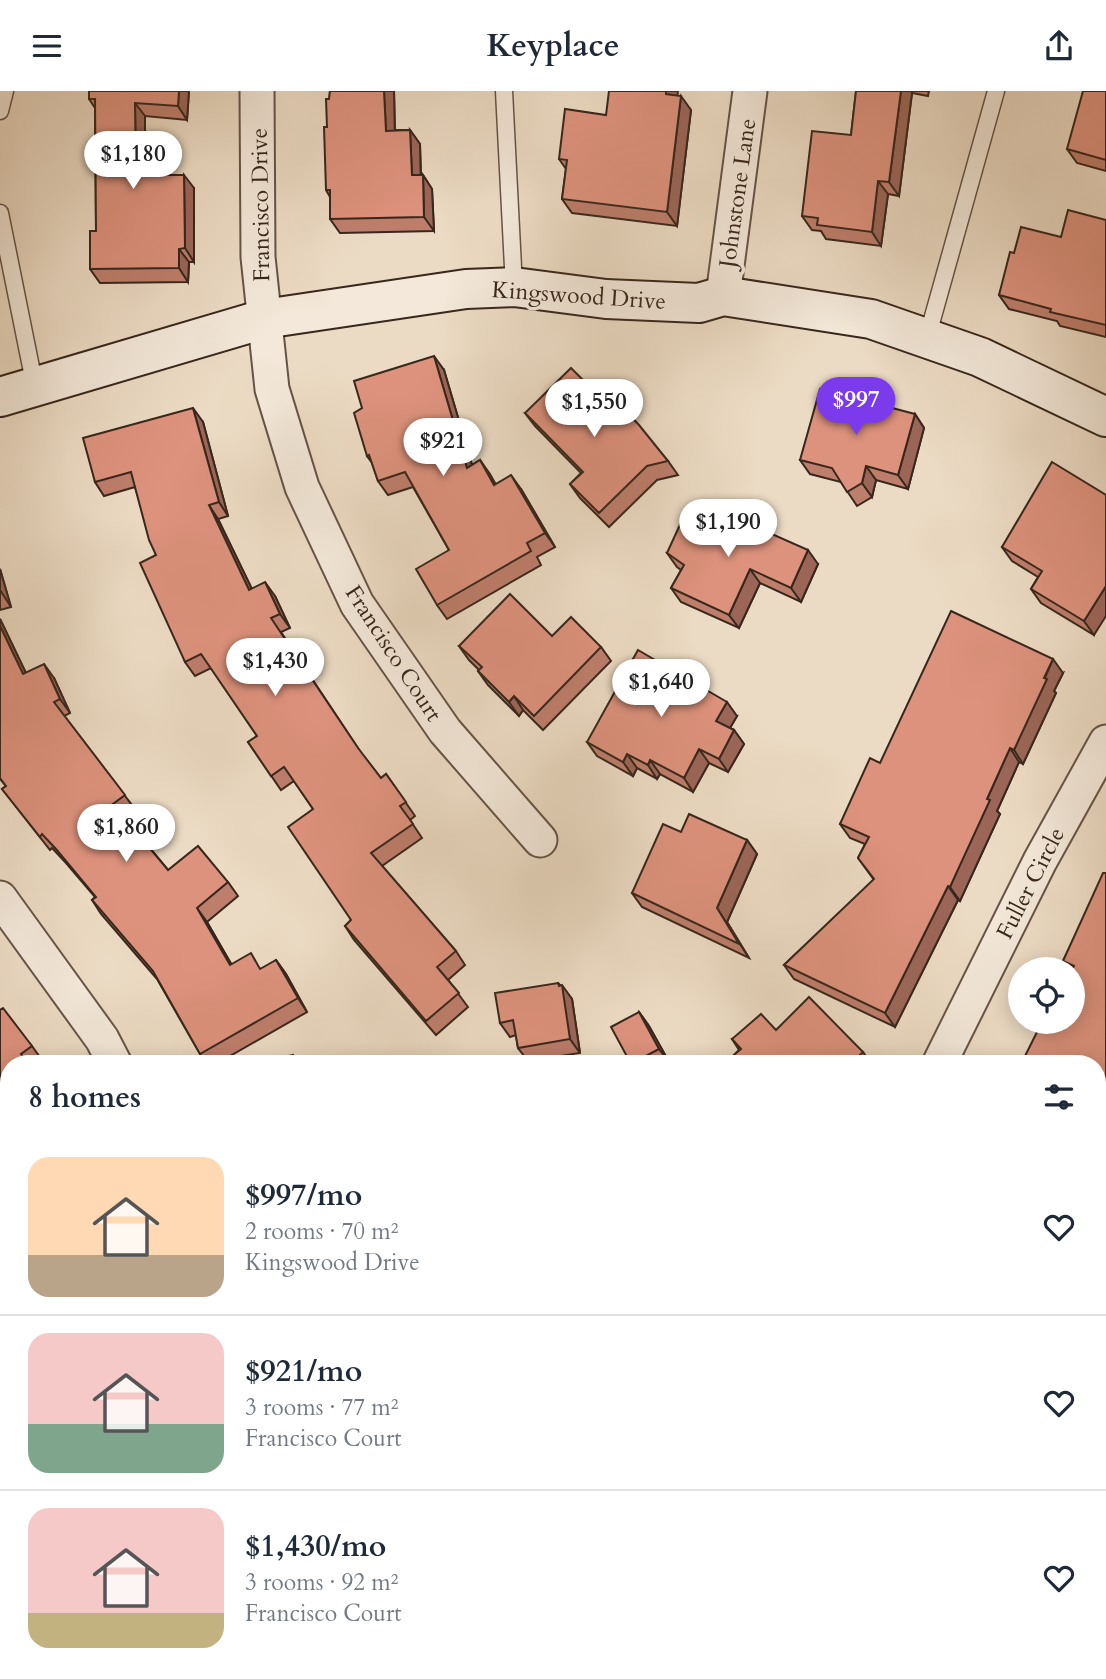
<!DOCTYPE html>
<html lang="en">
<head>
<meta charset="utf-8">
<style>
	body { margin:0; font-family:Cardo,serif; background:#f6f6f7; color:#1f2937; height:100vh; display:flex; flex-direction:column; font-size:26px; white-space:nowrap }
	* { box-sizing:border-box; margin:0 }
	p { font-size:23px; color:#747a83 }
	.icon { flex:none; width:38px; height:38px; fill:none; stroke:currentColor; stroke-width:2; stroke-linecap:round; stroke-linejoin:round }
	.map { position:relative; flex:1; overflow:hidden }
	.drawer { position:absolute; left:0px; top:964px; width:1106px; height:625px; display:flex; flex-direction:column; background:#fff; border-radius:28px 28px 0 0; box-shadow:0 4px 18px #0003 }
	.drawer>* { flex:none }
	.tools { position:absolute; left:1008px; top:866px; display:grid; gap:14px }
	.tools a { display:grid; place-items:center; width:77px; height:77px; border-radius:50%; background:#fff; box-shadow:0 4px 18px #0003; font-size:35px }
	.price { position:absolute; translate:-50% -60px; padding:0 16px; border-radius:24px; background:#fff; color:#222; font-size:23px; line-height:46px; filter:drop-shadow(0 2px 4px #0008) }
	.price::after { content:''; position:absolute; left:50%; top:42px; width:21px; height:16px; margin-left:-10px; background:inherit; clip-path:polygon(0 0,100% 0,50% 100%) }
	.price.on { background:#7c3aed; color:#fff }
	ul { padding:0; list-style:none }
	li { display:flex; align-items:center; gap:21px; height:175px; padding:0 28px }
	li+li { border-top:2px solid #e0e1e3 }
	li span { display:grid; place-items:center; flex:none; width:196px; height:140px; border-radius:21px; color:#555 }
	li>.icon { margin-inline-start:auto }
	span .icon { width:84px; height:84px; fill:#fffc; stroke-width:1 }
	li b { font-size:30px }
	h2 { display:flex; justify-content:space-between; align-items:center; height:84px; padding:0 28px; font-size:30px }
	header { display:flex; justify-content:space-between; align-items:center; height:91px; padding:0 28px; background:#fff; font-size:32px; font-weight:700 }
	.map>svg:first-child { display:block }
</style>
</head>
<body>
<header><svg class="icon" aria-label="menu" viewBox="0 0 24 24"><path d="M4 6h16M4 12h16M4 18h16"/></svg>Keyplace<svg class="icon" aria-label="share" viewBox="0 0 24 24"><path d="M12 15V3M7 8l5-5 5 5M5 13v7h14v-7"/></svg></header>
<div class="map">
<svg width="1106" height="1588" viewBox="0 0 1106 1588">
	<rect width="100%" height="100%" fill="#ecdbc4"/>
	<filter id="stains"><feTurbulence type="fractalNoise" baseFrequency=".00286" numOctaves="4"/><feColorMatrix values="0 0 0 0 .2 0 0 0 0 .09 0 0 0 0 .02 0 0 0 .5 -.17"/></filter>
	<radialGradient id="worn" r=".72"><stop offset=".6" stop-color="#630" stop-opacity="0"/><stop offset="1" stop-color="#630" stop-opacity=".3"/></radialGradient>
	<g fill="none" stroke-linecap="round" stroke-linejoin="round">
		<g stroke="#655446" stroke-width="19">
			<g id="lane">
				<path d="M 504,0 L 514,196"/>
				<path d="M 0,20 L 5,0"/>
				<path d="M 0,122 L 35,296"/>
				<path d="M 927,247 L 996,0"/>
			</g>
		</g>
		<g stroke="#655446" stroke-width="37">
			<g id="street">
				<path d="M 257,0 L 258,166 L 272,298 L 302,396 L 357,513 L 445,640 L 540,749"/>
				<path d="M 723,205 L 750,0"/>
				<path d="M 0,807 L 102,948 L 115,973"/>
				<path d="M 939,973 L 1040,770 L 1106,651"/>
				<path d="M 0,1505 L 9,1495"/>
				<path d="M 196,1580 L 203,1588"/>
				<path d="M 807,1580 L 813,1588"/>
			</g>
		</g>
		<g stroke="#38271c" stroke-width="42">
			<path id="secondary" d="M 0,306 L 264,228 L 466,198 L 514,196 L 606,208 L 699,212 L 723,205 L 871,228 L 980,266 L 1106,326"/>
		</g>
		<use href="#lane" stroke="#f3e8d9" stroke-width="16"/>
		<use href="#street" stroke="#f3e8d9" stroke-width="33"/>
		<use href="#secondary" stroke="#f3e8d9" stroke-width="38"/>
	</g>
	<g fill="#be7e6c" stroke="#38271c" stroke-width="2">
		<path d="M 89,0 L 189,0 L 187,29 L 145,25 L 145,84 L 194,97 L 194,171 L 189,171 L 188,191 L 100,192 L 90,178 L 96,140 L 95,17 L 89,8 Z"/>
		<path d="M 330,0 L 394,0 L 395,39 L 410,39 L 420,53 L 421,84 L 423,84 L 432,98 L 434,140 L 340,142 L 330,128 L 330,106 L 326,99 L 327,36 Z"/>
		<path d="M 856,0 L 929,0 L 928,5 L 912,2 L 899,105 L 888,103 L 881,155 L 826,148 L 821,140 L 812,139 L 802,125 L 851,44 Z"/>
		<path d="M 1106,0 L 1106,80 L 1077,72 L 1067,58 Z"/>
		<path d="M 677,4 L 691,19 L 677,135 L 572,122 L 562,108 L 566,78 L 559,68 L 606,24 Z"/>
		<path d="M 1106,129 L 1106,246 L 1060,235 L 1057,230 L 1009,218 L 999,204 L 1014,162 L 1061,146 Z"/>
		<path d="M 444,279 L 472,374 L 480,369 L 495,393 L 521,398 L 555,456 L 537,466 L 541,474 L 447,528 L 437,514 L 449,459 L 413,396 L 388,404 L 378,390 L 372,372 L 367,365 Z"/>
		<path d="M 608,314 L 668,370 L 678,384 L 657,389 L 609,436 L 580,407 L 570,393 L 581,382 L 535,335 L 525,322 Z"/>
		<path d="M 915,323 L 924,337 L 908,398 L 876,389 L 872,406 L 857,415 L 841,391 L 810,383 L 800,369 Z"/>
		<path d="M 203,331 L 228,425 L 218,428 L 252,498 L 275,505 L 290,537 L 281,541 L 362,663 L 381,687 L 386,683 L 415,725 L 410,729 L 422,747 L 382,775 L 456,860 L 465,874 L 448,889 L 468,916 L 436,944 L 354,849 L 345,835 L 351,829 L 313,718 L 294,690 L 281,699 L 248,651 L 257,645 L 211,577 L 195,585 L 185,571 L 156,464 L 135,396 L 104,405 L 95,391 Z"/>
		<path d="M 1106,404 L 1094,544 L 1041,512 L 1031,498 L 1038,486 L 1012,470 L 1002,456 Z"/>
		<path d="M 667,462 L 818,473 L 801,511 L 760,492 L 739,537 L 681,511 L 671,497 L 681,479 L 677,476 Z"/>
		<path d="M 0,478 L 11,516 L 0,519 Z"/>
		<path d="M 0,528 L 26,582 L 54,587 L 70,622 L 64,625 L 135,718 L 124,726 L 168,779 L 228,791 L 238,805 L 207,831 L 231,873 L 262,878 L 276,869 L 286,883 L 307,921 L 216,973 L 207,973 L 200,963 L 157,888 L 101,823 L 92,809 L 95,806 L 66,772 L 52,757 L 50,759 L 2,698 L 6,695 L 0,688 Z"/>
		<path d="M 552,545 L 601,556 L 611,570 L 543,639 L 523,619 L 519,625 L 488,594 L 478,580 L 479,579 L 469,569 L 459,555 Z"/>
		<path d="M 1063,582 L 1054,600 L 1056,602 L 1023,673 L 1019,671 L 997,720 L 1000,723 L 960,810 L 958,809 L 895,936 L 794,888 L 784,874 L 874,789 L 858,767 L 865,753 L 850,747 L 840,733 L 880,672 Z"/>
		<path d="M 737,625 L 730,637 L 734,639 L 744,653 L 728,681 L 709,672 L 693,701 L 660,683 L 657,688 L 637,677 L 633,685 L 597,665 L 587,651 Z"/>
		<path d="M 681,741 L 747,749 L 757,763 L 727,831 L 749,867 L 642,816 L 632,802 Z"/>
		<path d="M 1106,782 L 1106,1067 L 1097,1063 L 1097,973 L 1073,931 L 1073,878 L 1069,878 L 1063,870 Z"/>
		<path d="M 558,892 L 572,908 L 580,962 L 528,970 L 518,957 L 516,944 L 510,946 L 500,932 Z"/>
		<path d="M 0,919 L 32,955 L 42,969 L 36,973 L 9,973 L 9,1139 L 6,1135 Z"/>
		<path d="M 639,921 L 649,935 L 669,971 L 666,973 L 631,973 Z"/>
		<path d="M 776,939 L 863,961 L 871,973 L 740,973 L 734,964 L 739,959 L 732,948 Z"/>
		<path d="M 0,1154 L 9,1156 L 9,1270 L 1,1269 L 0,1267 Z"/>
		<path d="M 1106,1168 L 1106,1588 L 1087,1585 L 1083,1580 L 1097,1580 L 1103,1491 L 1099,1487 L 1097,1487 L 1097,1176 Z"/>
		<path d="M 299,1580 L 466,1580 L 472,1588 L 307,1588 Z"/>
		<path d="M 889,1580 L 1015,1580 L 1006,1588 L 896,1588 Z"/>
	</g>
	<g fill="#9b6658" stroke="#38271c" stroke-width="2">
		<path d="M 179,0 L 189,0 L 187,29 L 178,15 Z"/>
		<path d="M 384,0 L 394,0 L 395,54 L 386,40 Z"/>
		<path d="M 666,0 L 678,0 L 676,17 L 666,3 Z"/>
		<path d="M 901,0 L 911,0 L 912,2 L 899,105 L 889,91 Z"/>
		<path d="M 681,5 L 691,19 L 677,135 L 667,121 Z"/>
		<path d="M 135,12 L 145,25 L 145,98 L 136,84 Z"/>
		<path d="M 410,39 L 420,53 L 421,98 L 412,84 Z"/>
		<path d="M 184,84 L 194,97 L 194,171 L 185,157 Z"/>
		<path d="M 423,84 L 432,98 L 434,140 L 424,126 Z"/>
		<path d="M 878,90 L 888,103 L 881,155 L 872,141 Z"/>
		<path d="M 179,158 L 189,171 L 188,191 L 179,177 Z"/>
		<path d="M 434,265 L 444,279 L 477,391 L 467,377 Z"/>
		<path d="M 193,317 L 203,331 L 228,425 L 219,411 Z"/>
		<path d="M 915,323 L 924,337 L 908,398 L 898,384 Z"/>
		<path d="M 480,369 L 490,383 L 504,408 L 494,394 Z"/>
		<path d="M 866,375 L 876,389 L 872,406 L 862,392 Z"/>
		<path d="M 511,384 L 521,398 L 555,456 L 545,442 Z"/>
		<path d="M 209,414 L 218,428 L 259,513 L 249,499 Z"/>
		<path d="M 808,459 L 818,473 L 801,511 L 791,497 Z"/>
		<path d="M 0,478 L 11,516 L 0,499 Z"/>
		<path d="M 750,478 L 760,492 L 739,537 L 729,524 Z"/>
		<path d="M 265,491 L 275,505 L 290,537 L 280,523 Z"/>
		<path d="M 1106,495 L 1106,525 L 1094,544 L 1084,530 Z"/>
		<path d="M 0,528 L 33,597 L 23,583 L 0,535 Z"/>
		<path d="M 1053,568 L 1063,582 L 1054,600 L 1056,602 L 1023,673 L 1014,659 Z"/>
		<path d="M 44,573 L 54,587 L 70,622 L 60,608 Z"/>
		<path d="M 514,605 L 523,619 L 519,625 L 509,611 Z"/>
		<path d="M 727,611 L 737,625 L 726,644 L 716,630 Z"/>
		<path d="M 734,639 L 744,653 L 728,681 L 719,668 Z"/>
		<path d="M 1010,657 L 1019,671 L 997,720 L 1000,723 L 960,810 L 950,796 L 987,708 Z"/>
		<path d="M 699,658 L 709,672 L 693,701 L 684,687 Z"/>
		<path d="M 627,663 L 637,677 L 633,685 L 623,671 Z"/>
		<path d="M 650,669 L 660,683 L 657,688 L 648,674 Z"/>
		<path d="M 747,749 L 757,763 L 727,831 L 749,867 L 717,817 Z"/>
		<path d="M 948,795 L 958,809 L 895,936 L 885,922 Z"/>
		<path d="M 197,817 L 207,831 L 240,888 L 230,874 Z"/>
		<path d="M 276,869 L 286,883 L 307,921 L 298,907 Z"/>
		<path d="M 558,892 L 563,898 L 562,894 L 572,908 L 580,962 L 570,948 Z"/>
		<path d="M 639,921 L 649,935 L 669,971 L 659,958 Z"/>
		<path d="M 9,1352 L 9,1382 L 0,1397 L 0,1367 Z"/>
	</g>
	<g fill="#dd927d" stroke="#38271c" stroke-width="2">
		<path d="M 89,0 L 179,0 L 178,15 L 135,12 L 136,84 L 184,84 L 185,157 L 179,158 L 179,177 L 90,178 L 90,140 L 96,140 L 95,8 L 89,8 Z"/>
		<path d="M 330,0 L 384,0 L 386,40 L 410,39 L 412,84 L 423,84 L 424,126 L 330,128 L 330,99 L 326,99 L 324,36 L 327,36 L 326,8 L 329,8 Z"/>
		<path d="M 609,0 L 666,0 L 666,3 L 681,5 L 667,121 L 562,108 L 567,69 L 559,68 L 565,18 L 606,24 Z"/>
		<path d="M 856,0 L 901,0 L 889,91 L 878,90 L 872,141 L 817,134 L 818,127 L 802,125 L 812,40 L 851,44 Z"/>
		<path d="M 1083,0 L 1106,0 L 1106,69 L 1067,58 Z"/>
		<path d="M 1068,119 L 1106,129 L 1106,234 L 1050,221 L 1051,218 L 999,204 L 1010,161 L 1014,162 L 1021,136 L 1061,146 Z"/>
		<path d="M 434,265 L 467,377 L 480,369 L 494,394 L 511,384 L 545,442 L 527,452 L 531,460 L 437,514 L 416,478 L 449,459 L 405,381 L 378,390 L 369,364 L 367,365 L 354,322 L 362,317 L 354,290 Z"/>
		<path d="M 571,277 L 608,314 L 614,308 L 639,334 L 668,370 L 647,375 L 599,422 L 570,393 L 583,381 L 525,322 Z"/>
		<path d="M 820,298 L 915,323 L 898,384 L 866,375 L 862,392 L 847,401 L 832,377 L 800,369 Z"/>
		<path d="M 193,317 L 219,411 L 209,414 L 249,499 L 265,491 L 280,523 L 271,527 L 358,657 L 381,687 L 386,683 L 406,711 L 400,715 L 413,733 L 371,762 L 456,860 L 437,876 L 459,902 L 426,930 L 345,835 L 351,829 L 288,736 L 313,718 L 284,676 L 271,685 L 248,651 L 257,645 L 201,563 L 185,571 L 140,472 L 156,464 L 149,449 L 131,381 L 95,391 L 83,347 Z"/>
		<path d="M 1052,371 L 1106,404 L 1106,495 L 1084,530 L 1031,498 L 1042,480 L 1002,456 Z"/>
		<path d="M 689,414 L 760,446 L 763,439 L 808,459 L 791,497 L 750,478 L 729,524 L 671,497 L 684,474 L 667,462 Z"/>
		<path d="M 510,503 L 552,545 L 571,526 L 601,556 L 534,625 L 514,605 L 509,611 L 478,580 L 482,576 L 459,555 Z"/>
		<path d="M 951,520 L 1053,568 L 1044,587 L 1047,588 L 1014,659 L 1010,657 L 987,708 L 990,709 L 950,796 L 948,795 L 885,922 L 784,874 L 874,788 L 858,767 L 869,746 L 840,733 L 870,667 L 880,672 Z"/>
		<path d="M 0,535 L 23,583 L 44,573 L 60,608 L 54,611 L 125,704 L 113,713 L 168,779 L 198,755 L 228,791 L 197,817 L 230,874 L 251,862 L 260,878 L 276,869 L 298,907 L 200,963 L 153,880 L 92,809 L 96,806 L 56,758 L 42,743 L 40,746 L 2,698 L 6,695 L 0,687 Z"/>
		<path d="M 638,559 L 727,611 L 716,630 L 734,639 L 719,668 L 699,658 L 684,687 L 650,669 L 648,674 L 627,663 L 623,671 L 587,651 Z"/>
		<path d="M 689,723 L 747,749 L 717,817 L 739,853 L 632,802 L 663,733 L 681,741 Z"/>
		<path d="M 1103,782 L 1106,782 L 1106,1058 L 1097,1054 L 1097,973 L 1021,973 L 1042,931 L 1073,931 L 1073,878 L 1072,878 L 1074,875 L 1063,870 Z"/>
		<path d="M 558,892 L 559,895 L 562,894 L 570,948 L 518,957 L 513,929 L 500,932 L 495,902 Z"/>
		<path d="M 809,906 L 863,961 L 851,973 L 743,973 L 734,964 L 741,958 L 732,948 L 761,923 L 776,939 Z"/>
		<path d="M 3,917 L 32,955 L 21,963 L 29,973 L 9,973 L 9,1135 L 6,1135 L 0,1111 L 0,919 Z"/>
		<path d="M 639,921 L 659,958 L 631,973 L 611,936 Z"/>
		<path d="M 293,964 L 295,973 L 254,973 Z"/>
		<path d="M 0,1154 L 9,1156 L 9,1258 L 0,1256 L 0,1214 L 3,1198 L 0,1198 Z"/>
		<path d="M 1106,1168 L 1106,1588 L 1083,1588 L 1089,1583 L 1086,1580 L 1097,1580 L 1097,1496 L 1103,1491 L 1101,1481 L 1097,1478 L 1097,1234 L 1102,1229 L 1102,1219 L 1097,1216 L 1097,1176 Z"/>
		<path d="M 0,1303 L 9,1308 L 9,1352 L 0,1367 Z"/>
		<path d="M 9,1573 L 9,1580 L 80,1580 L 89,1588 L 13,1588 L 3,1580 Z"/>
		<path d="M 303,1580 L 466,1580 L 472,1588 L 311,1588 Z"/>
		<path d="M 576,1580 L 718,1580 L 725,1588 L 583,1588 Z"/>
		<path d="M 892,1580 L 987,1580 L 994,1588 L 899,1588 Z"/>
	</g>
	<g text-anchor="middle" stroke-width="7" stroke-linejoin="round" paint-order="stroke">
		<g font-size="23" fill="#38271c" stroke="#f3e8d9">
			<text transform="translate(737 102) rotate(-82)" y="8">Johnstone Lane</text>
			<text transform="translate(260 114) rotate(-91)" y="8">Francisco Drive</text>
			<text transform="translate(579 204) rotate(4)" y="8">Kingswood Drive</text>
			<text transform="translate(394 562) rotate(57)" y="8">Francisco Court</text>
			<text transform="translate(1030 792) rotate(-63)" y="8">Fuller Circle</text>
		</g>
	</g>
	<rect width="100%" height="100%" filter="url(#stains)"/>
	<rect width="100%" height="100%" fill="url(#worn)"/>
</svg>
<div class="tools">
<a><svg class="icon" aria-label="locate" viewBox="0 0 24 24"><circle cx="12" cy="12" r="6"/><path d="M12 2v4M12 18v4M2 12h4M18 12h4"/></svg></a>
</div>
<b class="price" style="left:133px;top:100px">$1,180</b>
<b class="price on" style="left:856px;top:346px">$997</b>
<b class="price" style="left:594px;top:348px">$1,550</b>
<b class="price" style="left:443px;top:387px">$921</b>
<b class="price" style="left:728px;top:468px">$1,190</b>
<b class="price" style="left:275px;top:607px">$1,430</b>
<b class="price" style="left:661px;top:628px">$1,640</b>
<b class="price" style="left:126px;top:773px">$1,860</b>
<section class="drawer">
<h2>8 homes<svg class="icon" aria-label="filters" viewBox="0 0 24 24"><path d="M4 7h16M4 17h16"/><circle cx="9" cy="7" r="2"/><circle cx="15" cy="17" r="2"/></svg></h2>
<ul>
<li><span style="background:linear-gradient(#ffd9b3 70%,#b9a48a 0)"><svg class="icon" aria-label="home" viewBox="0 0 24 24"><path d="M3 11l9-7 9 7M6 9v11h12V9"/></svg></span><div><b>$997/mo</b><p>2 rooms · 70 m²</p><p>Kingswood Drive</p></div><svg class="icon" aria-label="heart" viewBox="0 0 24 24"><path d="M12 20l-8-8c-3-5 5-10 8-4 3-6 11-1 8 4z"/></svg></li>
<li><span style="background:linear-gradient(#f6c9c9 65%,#7fa58c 0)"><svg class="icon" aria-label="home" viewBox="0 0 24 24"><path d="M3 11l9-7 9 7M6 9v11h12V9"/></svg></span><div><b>$921/mo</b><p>3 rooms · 77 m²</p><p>Francisco Court</p></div><svg class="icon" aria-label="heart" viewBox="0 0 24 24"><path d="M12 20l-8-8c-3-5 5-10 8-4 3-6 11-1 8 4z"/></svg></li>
<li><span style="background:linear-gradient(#f6c9c9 75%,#c2b280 0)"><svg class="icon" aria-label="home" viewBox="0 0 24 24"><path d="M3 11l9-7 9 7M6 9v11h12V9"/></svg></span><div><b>$1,430/mo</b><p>3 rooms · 92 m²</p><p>Francisco Court</p></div><svg class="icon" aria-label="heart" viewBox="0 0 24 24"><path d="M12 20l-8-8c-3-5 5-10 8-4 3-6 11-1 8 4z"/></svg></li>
</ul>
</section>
</div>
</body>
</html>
